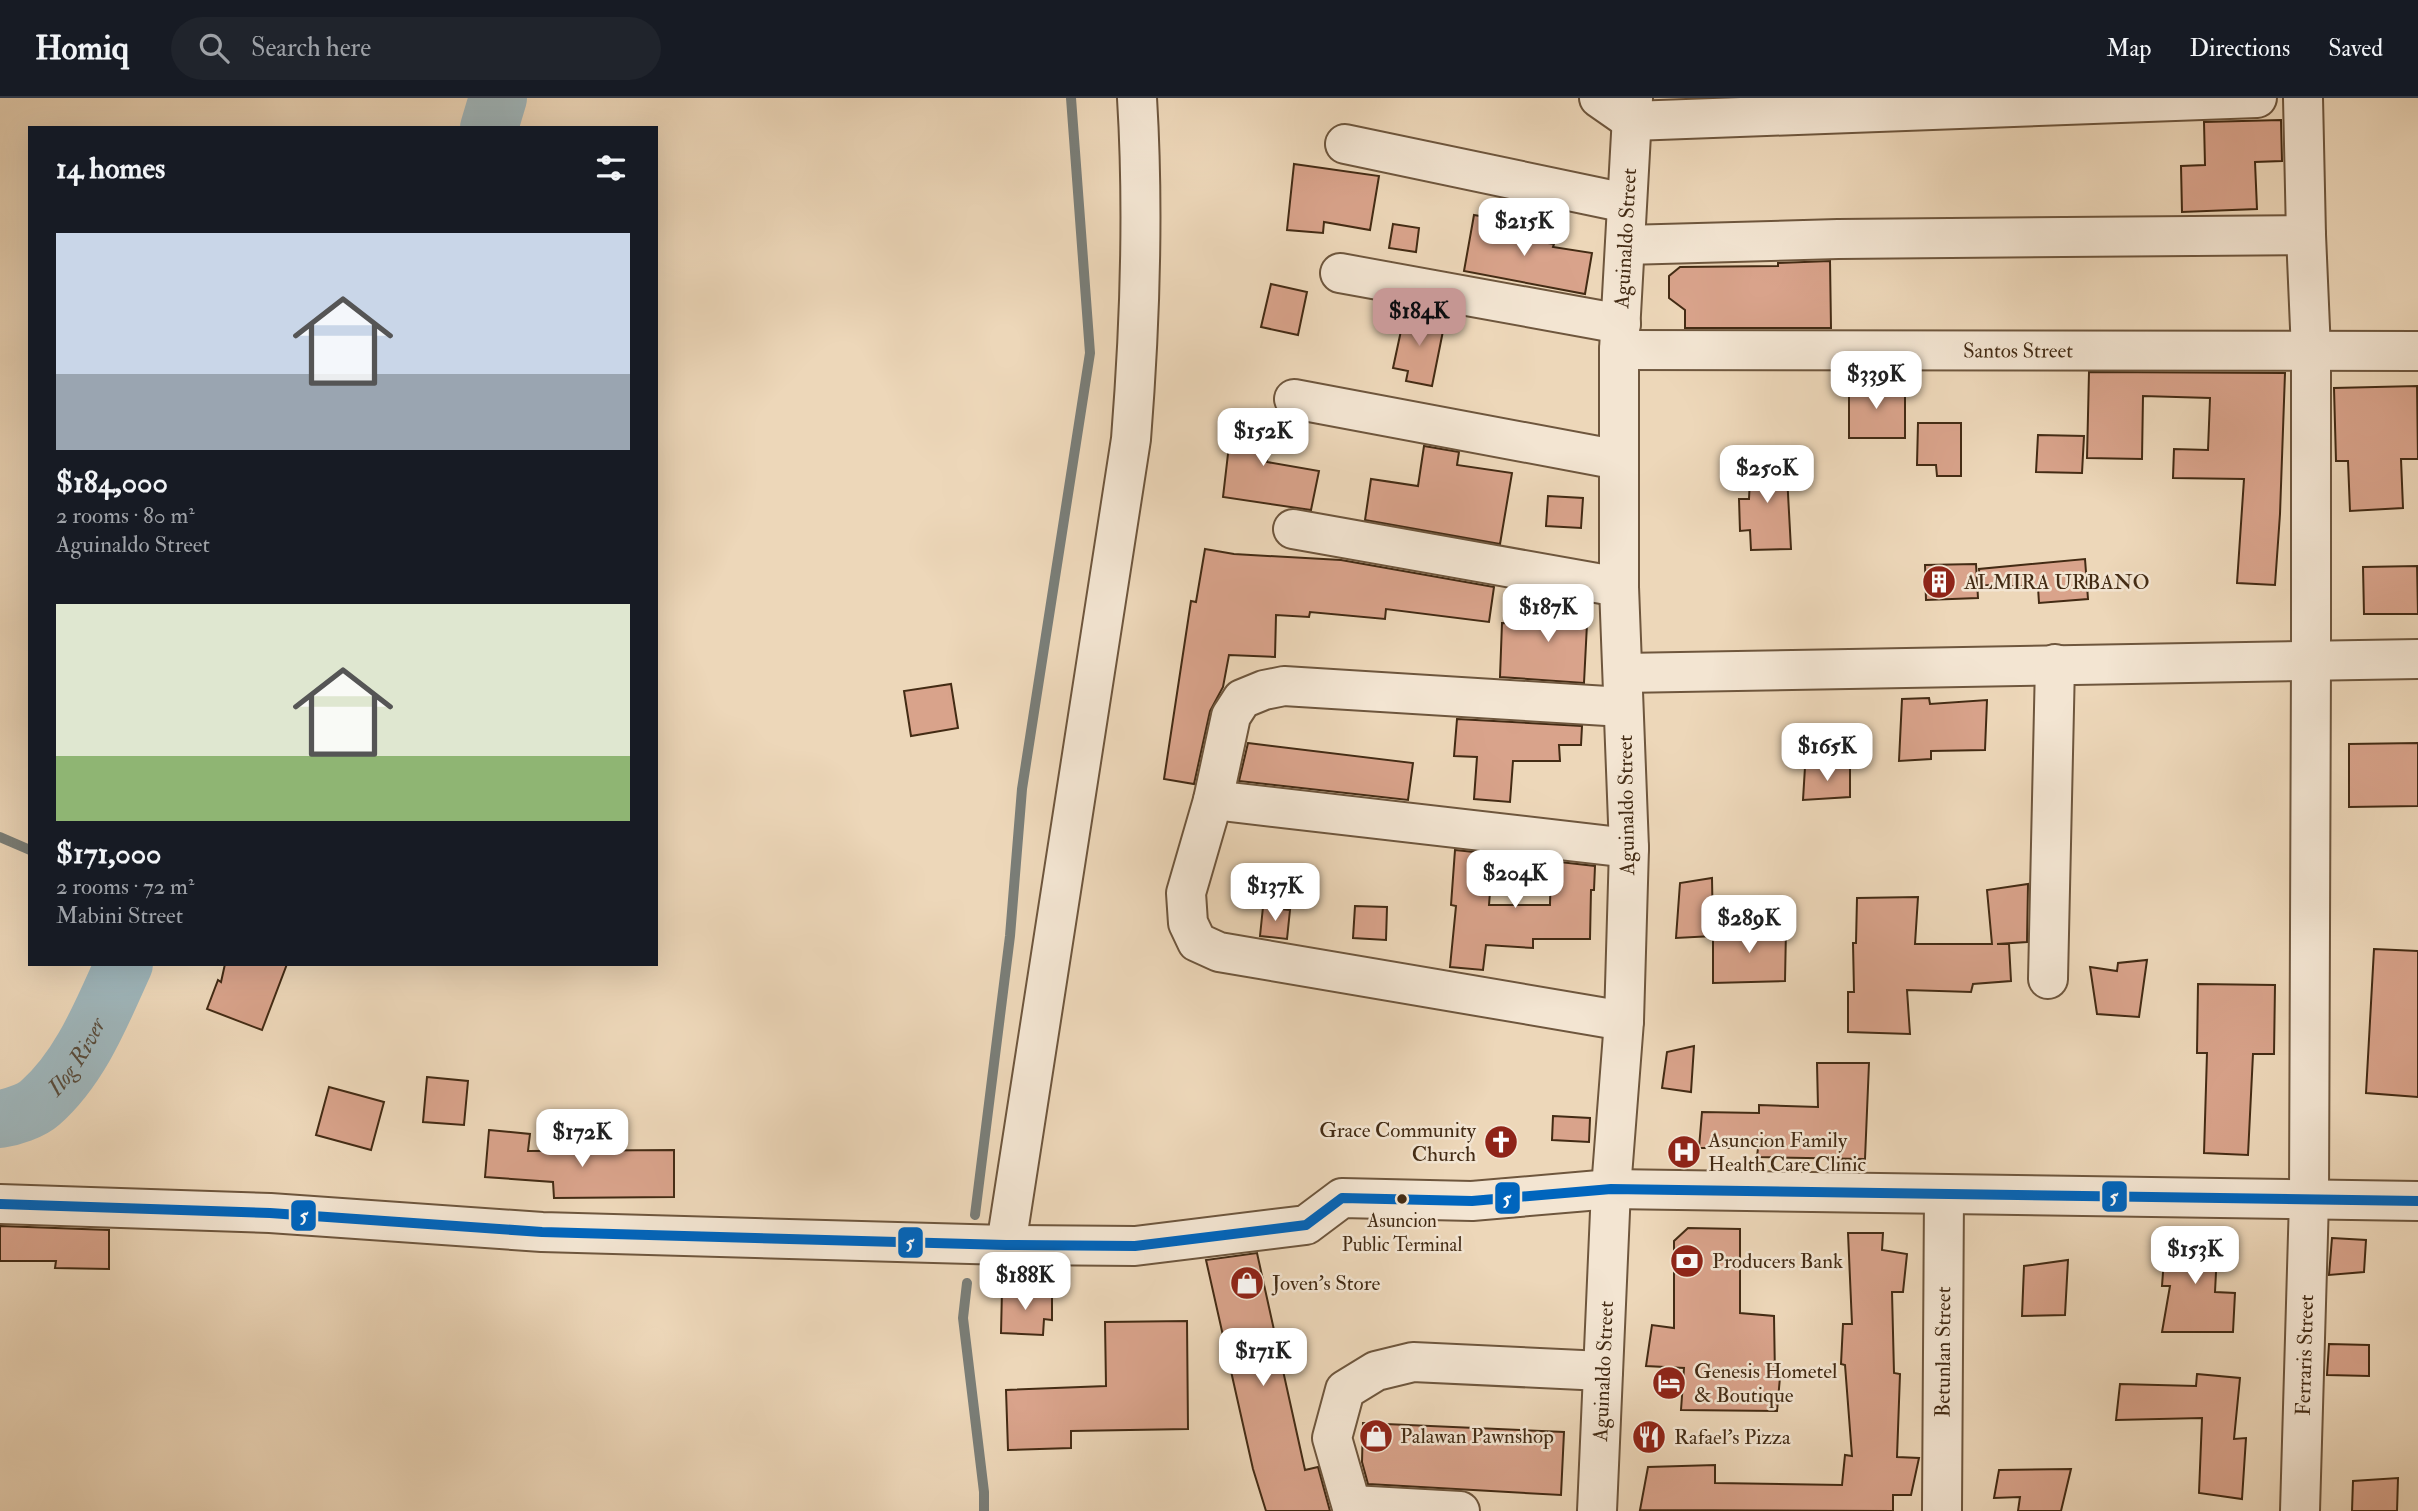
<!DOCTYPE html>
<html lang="en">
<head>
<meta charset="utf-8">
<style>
	body { margin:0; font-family:"IM FELL Double Pica",serif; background:#20242c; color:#f1f3f6; height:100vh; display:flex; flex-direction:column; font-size:26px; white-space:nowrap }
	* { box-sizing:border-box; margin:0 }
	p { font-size:23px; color:#9ea1a6 }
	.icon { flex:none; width:38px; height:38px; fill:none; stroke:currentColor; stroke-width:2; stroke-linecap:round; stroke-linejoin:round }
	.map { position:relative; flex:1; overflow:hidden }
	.sheet { position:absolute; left:28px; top:28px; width:630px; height:840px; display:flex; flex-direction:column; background:#171b24; border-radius:0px; box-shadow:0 7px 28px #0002 }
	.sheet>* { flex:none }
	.price { position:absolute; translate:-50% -60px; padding:0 16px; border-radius:14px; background:#fff; color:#222; font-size:23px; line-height:46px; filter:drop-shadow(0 2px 4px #0008) }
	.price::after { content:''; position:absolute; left:50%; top:42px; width:21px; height:16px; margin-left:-10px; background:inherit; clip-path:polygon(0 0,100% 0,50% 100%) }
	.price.on { background:#c59692; color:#111 }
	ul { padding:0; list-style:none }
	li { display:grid; align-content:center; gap:14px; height:371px; padding:0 28px }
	li span { display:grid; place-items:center; height:217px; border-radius:0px; color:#555 }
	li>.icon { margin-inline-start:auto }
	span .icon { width:126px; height:126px; fill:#fffc; stroke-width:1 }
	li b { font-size:30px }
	h2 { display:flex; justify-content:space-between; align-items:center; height:84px; padding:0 28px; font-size:30px }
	header { display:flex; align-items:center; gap:42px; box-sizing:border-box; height:98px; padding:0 35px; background:#171b24; border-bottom:2px solid #363941 }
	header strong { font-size:33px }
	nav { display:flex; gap:38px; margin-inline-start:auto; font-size:24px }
	.search { width:490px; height:63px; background:#20242c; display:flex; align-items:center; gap:18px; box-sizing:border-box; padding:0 24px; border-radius:38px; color:#9ea1a6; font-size:26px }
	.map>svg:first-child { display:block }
</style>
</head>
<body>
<header>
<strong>Homiq</strong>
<div class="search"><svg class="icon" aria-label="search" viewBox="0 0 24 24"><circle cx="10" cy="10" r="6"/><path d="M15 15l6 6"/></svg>Search here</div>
<nav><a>Map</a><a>Directions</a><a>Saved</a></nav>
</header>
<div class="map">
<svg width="2418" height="1413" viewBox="0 0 2418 1413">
	<rect width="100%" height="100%" fill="#edd7b9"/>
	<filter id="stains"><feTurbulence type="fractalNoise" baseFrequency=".00286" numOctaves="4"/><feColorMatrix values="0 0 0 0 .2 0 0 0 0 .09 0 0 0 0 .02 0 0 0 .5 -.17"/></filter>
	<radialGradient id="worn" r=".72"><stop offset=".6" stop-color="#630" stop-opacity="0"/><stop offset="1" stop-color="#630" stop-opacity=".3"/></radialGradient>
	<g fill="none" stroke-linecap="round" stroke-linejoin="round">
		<g stroke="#7a7e78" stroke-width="10">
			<path d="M 0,739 L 30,752"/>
			<path d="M 975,1117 L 1010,838 L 1022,691 L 1090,255 L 1071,0"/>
			<path d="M 967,1185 L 963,1220 L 984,1394 L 984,1413"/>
		</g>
		<g stroke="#9fb6bb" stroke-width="58">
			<path d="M 489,30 L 498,0"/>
			<path id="s1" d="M 0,1021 C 12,1019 31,1013 40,1005 C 81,969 102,914 124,866"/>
		</g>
	</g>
	<g fill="#d9a38b" stroke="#432b14" stroke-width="2">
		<path d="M 2281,22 L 2282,63 L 2255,64 L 2257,111 L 2182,114 L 2181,68 L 2205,67 L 2204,24 Z"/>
		<path d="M 1294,66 L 1379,78 L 1370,132 L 1324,124 L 1323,135 L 1287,132 Z"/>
		<path d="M 1474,117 L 1515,124 L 1512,139 L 1554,146 L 1553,149 L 1592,155 L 1585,196 L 1464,173 Z"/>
		<path d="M 1393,126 L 1419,130 L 1416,154 L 1389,150 Z"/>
		<path d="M 1830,163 L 1831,230 L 1685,230 L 1685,212 L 1669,200 L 1669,178 L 1680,169 L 1778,168 L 1778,165 Z"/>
		<path d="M 1271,186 L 1307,194 L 1298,237 L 1261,229 Z"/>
		<path d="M 1405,214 L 1445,223 L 1432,288 L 1406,283 L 1408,273 L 1393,270 Z"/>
		<path d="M 2089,274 L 2285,275 L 2280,416 L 2275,487 L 2237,485 L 2244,381 L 2173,380 L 2174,351 L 2208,352 L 2210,300 L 2143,298 L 2142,361 L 2087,360 Z"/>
		<path d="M 1849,281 L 1878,282 L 1878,292 L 1905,292 L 1905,340 L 1849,340 Z"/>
		<path d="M 2417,288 L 2418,361 L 2401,361 L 2403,410 L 2350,413 L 2348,363 L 2336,363 L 2334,290 Z"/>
		<path d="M 1233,313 L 1272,318 L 1267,364 L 1319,373 L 1311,412 L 1223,399 Z"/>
		<path d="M 1918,325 L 1961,325 L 1961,378 L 1937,378 L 1936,367 L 1917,367 Z"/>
		<path d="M 2038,337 L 2084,338 L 2082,375 L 2036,374 Z"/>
		<path d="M 1424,348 L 1459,354 L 1457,367 L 1512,375 L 1500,446 L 1365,422 L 1371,381 L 1418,388 Z"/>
		<path d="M 1786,359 L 1791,451 L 1751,452 L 1750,432 L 1740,433 L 1739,401 L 1749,401 L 1751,360 Z"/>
		<path d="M 1548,398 L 1583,400 L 1581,430 L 1546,428 Z"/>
		<path d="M 1205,451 L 1234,456 L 1341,462 L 1494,489 L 1489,524 L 1386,511 L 1385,521 L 1310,514 L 1309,519 L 1276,517 L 1275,559 L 1229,557 L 1223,589 L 1210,613 L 1194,686 L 1164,681 L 1191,503 L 1196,504 Z"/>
		<path d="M 2085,461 L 2088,501 L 2039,505 L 2038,489 L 1980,487 L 1979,471 Z"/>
		<path d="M 1976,466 L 1978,500 L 1926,502 L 1925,467 Z"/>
		<path d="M 2417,468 L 2418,516 L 2364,516 L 2363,469 Z"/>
		<path d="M 1543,498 L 1588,506 L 1584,585 L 1500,579 L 1502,525 L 1542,526 Z"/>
		<path d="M 951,586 L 958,630 L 911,638 L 904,593 Z"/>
		<path d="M 1929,600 L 1930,606 L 1987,602 L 1985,652 L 1931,653 L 1931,661 L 1899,663 L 1902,601 Z"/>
		<path d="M 1457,621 L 1582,628 L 1581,647 L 1559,647 L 1560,663 L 1513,663 L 1510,704 L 1474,701 L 1477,659 L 1454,658 Z"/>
		<path d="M 1248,645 L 1413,665 L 1408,702 L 1239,683 Z"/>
		<path d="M 2418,645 L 2418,708 L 2349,709 L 2349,646 Z"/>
		<path d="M 1805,669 L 1850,669 L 1850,699 L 1803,702 Z"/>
		<path d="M 1455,752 L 1493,756 L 1489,807 L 1550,807 L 1551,763 L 1595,768 L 1594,792 L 1591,792 L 1590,841 L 1533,841 L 1533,850 L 1486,847 L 1483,872 L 1450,869 L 1456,808 L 1451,807 Z"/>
		<path d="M 1712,780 L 1713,838 L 1676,840 L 1680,785 Z"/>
		<path d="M 2028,786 L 2027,844 L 1997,846 L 2009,846 L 2011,883 L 1973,886 L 1971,894 L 1907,892 L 1910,936 L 1848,934 L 1848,894 L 1854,894 L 1853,845 L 1856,845 L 1857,800 L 1918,799 L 1915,846 L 1992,846 L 1987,792 Z"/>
		<path d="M 1355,808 L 1387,809 L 1386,842 L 1353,840 Z"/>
		<path d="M 1263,809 L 1290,812 L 1287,841 L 1260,838 Z"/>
		<path d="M 1713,831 L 1786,831 L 1785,883 L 1713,885 Z"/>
		<path d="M 2374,851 L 2418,853 L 2418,999 L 2366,995 Z"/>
		<path d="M 2147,862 L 2139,919 L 2097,916 L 2090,869 L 2117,873 L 2118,865 Z"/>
		<path d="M 225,866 L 287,866 L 262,932 L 207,911 L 218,882 L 221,884 Z"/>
		<path d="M 2198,886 L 2275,887 L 2274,956 L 2253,956 L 2248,1057 L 2204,1055 L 2207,955 L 2197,955 Z"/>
		<path d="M 1694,948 L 1691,994 L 1662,990 L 1667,954 Z"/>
		<path d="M 1817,965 L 1869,965 L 1865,1061 L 1757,1059 L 1758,1050 L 1699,1050 L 1702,1014 L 1759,1015 L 1759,1007 L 1818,1009 Z"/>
		<path d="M 427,979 L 468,983 L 464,1027 L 423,1024 Z"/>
		<path d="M 329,989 L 384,1004 L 371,1052 L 316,1037 Z"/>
		<path d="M 1553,1018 L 1590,1020 L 1589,1044 L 1552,1042 Z"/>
		<path d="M 489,1032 L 530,1036 L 528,1053 L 674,1052 L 674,1099 L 554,1100 L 553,1084 L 485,1079 Z"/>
		<path d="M 0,1128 L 109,1132 L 109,1171 L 55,1170 L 56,1163 L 0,1163 Z"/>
		<path d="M 1688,1130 L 1740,1131 L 1740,1215 L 1774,1218 L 1775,1279 L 1780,1279 L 1777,1313 L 1681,1312 L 1684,1270 L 1646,1268 L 1652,1227 L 1674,1230 L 1674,1143 Z"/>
		<path d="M 2166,1134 L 2218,1135 L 2215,1194 L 2235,1195 L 2233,1234 L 2162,1234 L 2170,1188 L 2162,1188 Z"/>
		<path d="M 1848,1135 L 1883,1135 L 1882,1152 L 1907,1156 L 1903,1194 L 1892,1194 L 1894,1275 L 1900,1276 L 1897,1359 L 1919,1360 L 1911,1397 L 1893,1397 L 1893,1413 L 1640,1412 L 1648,1369 L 1715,1367 L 1715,1385 L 1842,1387 L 1845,1357 L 1852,1358 L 1845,1267 L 1841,1266 L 1843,1226 L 1852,1226 Z"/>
		<path d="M 2332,1140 L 2366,1142 L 2364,1174 L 2329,1177 Z"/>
		<path d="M 1257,1155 L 1305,1372 L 1318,1369 L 1330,1413 L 1266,1413 L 1253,1371 L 1206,1162 Z"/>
		<path d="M 2068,1162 L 2065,1217 L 2022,1218 L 2024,1168 Z"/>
		<path d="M 1002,1192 L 1052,1194 L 1052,1222 L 1044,1221 L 1043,1237 L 1001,1235 Z"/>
		<path d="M 1187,1223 L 1188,1331 L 1071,1333 L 1071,1350 L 1008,1352 L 1006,1292 L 1106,1288 L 1105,1224 Z"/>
		<path d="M 2329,1246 L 2369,1247 L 2369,1278 L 2327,1277 Z"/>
		<path d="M 2197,1276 L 2240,1280 L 2234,1341 L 2246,1340 L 2242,1401 L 2199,1395 L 2202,1320 L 2116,1322 L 2120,1286 L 2196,1288 Z"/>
		<path d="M 1363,1325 L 1564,1334 L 1561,1397 L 1368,1386 L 1362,1364 Z"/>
		<path d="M 2071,1371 L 2061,1413 L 2018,1413 L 2020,1399 L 1994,1400 L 1999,1372 Z"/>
		<path d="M 2398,1380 L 2397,1413 L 2352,1413 L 2353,1383 Z"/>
	</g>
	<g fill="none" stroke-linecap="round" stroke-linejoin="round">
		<g stroke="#6e563d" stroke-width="42">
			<g id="minor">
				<path d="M 1599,0 L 1632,23 L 2257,0"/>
				<path d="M 1345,46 L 1626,105"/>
				<path d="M 1625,147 L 1838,141 L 2306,137"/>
				<path d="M 1340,175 L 1621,226"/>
				<path id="s2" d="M 1619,252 L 2418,253"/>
				<path d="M 1294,301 L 1619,362"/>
				<path d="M 1293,431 L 1619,489"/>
				<path d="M 1623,575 L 2418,561"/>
				<path d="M 1623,609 L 1284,588 L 1264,592 L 1242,601 L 1231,618 L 1213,702 L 1186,795 L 1188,825 L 1197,844 L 1219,854 L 1624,923"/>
				<path d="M 1213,702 L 1629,750"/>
				<path d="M 2048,881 L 2055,566"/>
				<path d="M 0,1106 L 270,1115 L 542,1134 L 1006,1147 L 1135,1148 L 1306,1127 L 1342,1100 L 1472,1103 L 1611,1091 L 2418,1103"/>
				<path d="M 1006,1147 L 1131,341 C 1140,228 1144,114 1137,0"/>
				<path d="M 1352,1407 L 1460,1413"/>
				<path d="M 1353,1413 L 1332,1340 L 1345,1292 L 1376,1273 L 1413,1264 L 1603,1273"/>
				<path id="s3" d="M 1597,1413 L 1611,1091 L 1624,923 L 1629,750 L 1619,489 L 1619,252 L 1633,0"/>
				<path id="s4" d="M 1942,1413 L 1944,1096"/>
				<path id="s5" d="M 2300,1413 L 2309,1102 L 2311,561 L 2311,253 L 2306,137 L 2303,0"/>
			</g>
		</g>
		<use href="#minor" stroke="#f3e5d2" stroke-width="38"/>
		<g stroke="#f3e5d2" stroke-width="16">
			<path id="bus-1" d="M 0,1106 L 270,1115 L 542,1134 L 1006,1147 L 1135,1148 L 1306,1127 L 1342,1100 L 1472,1103 L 1611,1091 L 2418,1103"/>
		</g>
		<use href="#bus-1" stroke="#0065bd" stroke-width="10"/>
	</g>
	<defs>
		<g id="building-disc" transform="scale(1.75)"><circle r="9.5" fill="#8f2418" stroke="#f3e5d2"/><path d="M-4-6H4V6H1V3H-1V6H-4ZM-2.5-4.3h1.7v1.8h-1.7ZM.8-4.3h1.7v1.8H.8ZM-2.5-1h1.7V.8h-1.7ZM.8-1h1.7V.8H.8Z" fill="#fff"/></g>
		<g id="church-disc" transform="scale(1.75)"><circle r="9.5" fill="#8f2418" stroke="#f3e5d2"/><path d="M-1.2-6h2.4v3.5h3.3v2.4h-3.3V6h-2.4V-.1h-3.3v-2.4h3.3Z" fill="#fff"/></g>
		<g id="hospital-disc" transform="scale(1.75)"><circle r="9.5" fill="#8f2418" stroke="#f3e5d2"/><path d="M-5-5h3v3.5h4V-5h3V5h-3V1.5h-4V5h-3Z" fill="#fff"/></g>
		<g id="bank-disc" transform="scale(1.75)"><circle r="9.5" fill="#8f2418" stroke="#f3e5d2"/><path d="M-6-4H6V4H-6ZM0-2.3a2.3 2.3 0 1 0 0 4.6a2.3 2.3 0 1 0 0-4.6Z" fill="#fff"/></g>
		<g id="shop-disc" transform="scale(1.75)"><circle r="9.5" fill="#8f2418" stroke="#f3e5d2"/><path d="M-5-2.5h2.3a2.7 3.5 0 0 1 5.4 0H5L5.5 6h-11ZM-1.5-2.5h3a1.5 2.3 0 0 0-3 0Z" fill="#fff"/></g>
		<g id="hotel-disc" transform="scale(1.75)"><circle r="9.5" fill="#8f2418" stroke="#f3e5d2"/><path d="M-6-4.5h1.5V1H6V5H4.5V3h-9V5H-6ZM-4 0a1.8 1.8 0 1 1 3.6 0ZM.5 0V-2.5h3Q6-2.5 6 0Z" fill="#fff"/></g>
		<g id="restaurant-disc" transform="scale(1.75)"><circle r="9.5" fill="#8f2418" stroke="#f3e5d2"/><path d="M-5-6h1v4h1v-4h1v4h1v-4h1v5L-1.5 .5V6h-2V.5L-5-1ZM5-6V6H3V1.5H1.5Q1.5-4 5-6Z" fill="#fff"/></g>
	</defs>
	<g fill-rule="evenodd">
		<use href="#building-disc" x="1939" y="484"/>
		<use href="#church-disc" x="1501" y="1044"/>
		<use href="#hospital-disc" x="1684" y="1054"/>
		<use href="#bank-disc" x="1687" y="1163"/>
		<use href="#shop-disc" x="1247" y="1185"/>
		<use href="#hotel-disc" x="1669" y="1285"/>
		<use href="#shop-disc" x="1376" y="1338"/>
		<use href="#restaurant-disc" x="1649" y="1339"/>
	</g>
	<circle fill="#432b14" stroke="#f3e5d2" stroke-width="2.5" cx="1402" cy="1101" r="6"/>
	<g text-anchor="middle" stroke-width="5" stroke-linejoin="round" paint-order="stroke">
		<g font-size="19" fill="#432b14" stroke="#f3e5d2">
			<text x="1402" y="1129">Asuncion<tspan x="1402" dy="24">Public Terminal</tspan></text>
		</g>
		<g font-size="21" fill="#432b14" stroke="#f3e5d2">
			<text dy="7" stroke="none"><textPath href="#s3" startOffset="1274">Aguinaldo Street</textPath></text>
			<text dy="7" stroke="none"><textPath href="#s2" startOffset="399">Santos Street</textPath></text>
			<text transform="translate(1626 707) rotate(-91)" y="7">Aguinaldo Street</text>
			<text dy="7" stroke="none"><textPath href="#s4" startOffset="159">Betunlan Street</textPath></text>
			<text dy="7" stroke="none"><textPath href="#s5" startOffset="156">Ferraris Street</textPath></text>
			<text dy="7" stroke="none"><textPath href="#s3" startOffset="140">Aguinaldo Street</textPath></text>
		</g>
		<g font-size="21" fill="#432b14" stroke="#f3e5d2" text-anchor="start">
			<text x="1964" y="491">ALMIRA URBANO</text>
			<text x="1476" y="1039" text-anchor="end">Grace Community<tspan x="1476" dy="24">Church</tspan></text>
			<text x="1708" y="1049">Asuncion Family<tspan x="1708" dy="24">Health Care Clinic</tspan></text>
			<text x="1712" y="1170">Producers Bank</text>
			<text x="1272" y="1192">Joven's Store</text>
			<text x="1694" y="1280">Genesis Hometel<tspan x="1694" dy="24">&amp; Boutique</tspan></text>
			<text x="1400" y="1345">Palawan Pawnshop</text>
			<text x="1674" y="1346">Rafael's Pizza</text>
		</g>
		<g font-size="23" font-style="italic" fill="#5a4e3e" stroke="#f3e5d2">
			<text dy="8" stroke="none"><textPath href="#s1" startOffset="103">Ilog River</textPath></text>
		</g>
	</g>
	<g stroke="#f3e5d2" stroke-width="2.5">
		<rect x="2101" y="1082" width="27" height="33" rx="7" fill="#0065bd"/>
		<rect x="1494" y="1083" width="27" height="34" rx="7" fill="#0065bd"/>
		<rect x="290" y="1101" width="27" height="33" rx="7" fill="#0065bd"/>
		<rect x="897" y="1128" width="27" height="33" rx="7" fill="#0065bd"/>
	</g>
	<g font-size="19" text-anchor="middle" font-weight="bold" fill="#fff">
		<text x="2114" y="1105">5</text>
		<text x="1507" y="1107">5</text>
		<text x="304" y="1124">5</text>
		<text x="910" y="1151">5</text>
	</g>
	<rect width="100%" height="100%" filter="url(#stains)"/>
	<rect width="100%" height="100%" fill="url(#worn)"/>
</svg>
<b class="price" style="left:1524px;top:160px">$215K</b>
<b class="price on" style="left:1419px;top:250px">$184K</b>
<b class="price" style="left:1876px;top:313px">$339K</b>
<b class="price" style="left:1263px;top:370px">$152K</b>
<b class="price" style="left:1767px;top:407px">$250K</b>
<b class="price" style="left:1548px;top:546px">$187K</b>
<b class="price" style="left:1827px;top:685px">$165K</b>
<b class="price" style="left:1515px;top:812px">$204K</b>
<b class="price" style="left:1275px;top:825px">$137K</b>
<b class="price" style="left:1749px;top:857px">$289K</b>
<b class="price" style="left:582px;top:1071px">$172K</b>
<b class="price" style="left:2195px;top:1188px">$153K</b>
<b class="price" style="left:1025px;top:1214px">$188K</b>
<b class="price" style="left:1263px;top:1290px">$171K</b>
<section class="sheet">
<h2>14 homes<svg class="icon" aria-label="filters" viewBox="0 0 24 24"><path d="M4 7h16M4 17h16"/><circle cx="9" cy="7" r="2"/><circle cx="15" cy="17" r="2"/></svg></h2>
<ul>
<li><span style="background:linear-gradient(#c9d6e8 65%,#9aa5b1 0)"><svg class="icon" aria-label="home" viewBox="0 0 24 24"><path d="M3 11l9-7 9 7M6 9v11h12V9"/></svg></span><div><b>$184,000</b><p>2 rooms · 80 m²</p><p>Aguinaldo Street</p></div></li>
<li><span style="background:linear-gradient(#dfe7d0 70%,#8fb573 0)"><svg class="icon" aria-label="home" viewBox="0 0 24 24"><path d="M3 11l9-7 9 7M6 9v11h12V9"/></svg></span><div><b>$171,000</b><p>2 rooms · 72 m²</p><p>Mabini Street</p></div></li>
</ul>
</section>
</div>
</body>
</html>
